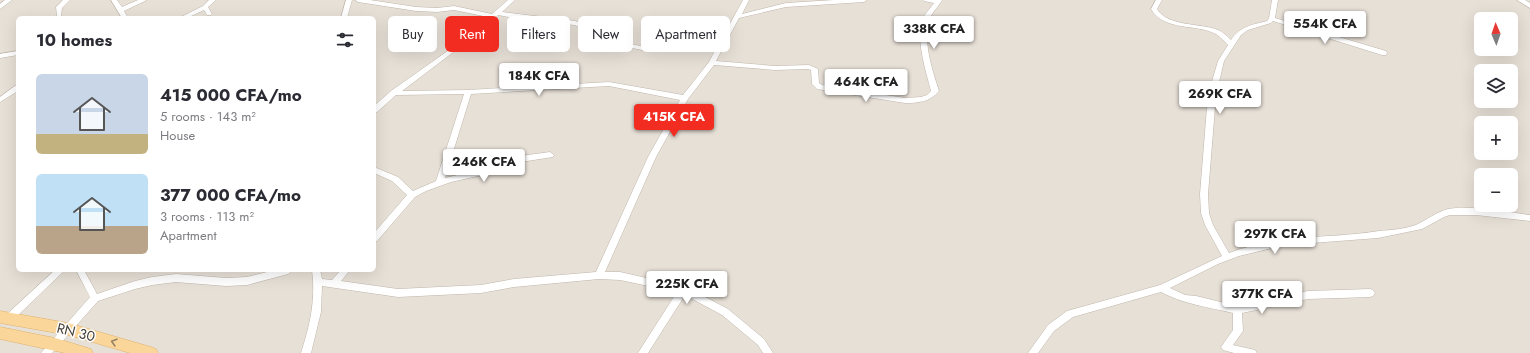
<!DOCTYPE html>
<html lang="en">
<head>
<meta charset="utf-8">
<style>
	body { margin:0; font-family:Jost,sans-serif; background:#f2f2f3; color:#2b2b33; height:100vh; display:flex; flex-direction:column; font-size:15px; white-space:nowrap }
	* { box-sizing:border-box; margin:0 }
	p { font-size:13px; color:#7c7c81 }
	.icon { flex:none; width:22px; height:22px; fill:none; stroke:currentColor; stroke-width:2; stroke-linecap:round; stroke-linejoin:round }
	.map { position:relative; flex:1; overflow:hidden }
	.panel { position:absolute; left:16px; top:16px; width:360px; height:256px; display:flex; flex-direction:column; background:#fff; border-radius:6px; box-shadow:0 4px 16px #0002 }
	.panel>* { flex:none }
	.top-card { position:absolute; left:388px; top:16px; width:380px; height:36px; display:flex; gap:8px }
	.needle { width:26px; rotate:358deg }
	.buttons { position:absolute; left:1474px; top:12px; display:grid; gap:8px }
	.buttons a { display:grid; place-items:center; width:44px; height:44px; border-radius:6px; background:#fff; box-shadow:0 4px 16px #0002; font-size:20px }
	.price { position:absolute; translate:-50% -34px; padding:0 9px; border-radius:4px; background:#fff; color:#222; font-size:13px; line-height:26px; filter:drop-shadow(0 1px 2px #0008) }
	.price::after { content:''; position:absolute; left:50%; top:24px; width:12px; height:9px; margin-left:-6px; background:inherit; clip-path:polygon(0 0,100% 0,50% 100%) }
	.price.on { background:#f22c21; color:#fff }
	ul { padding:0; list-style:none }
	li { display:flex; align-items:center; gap:12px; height:100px; padding:0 20px }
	li span { display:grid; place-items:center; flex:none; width:112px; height:80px; border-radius:6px; color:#555 }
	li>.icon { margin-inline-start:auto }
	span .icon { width:48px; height:48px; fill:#fffc; stroke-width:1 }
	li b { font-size:17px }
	h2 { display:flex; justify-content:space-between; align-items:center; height:48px; padding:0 20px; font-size:17px }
	.pill { padding:0 14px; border-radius:6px; background:#fff; box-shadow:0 4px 16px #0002; font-size:14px; line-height:36px }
	.pill.on { background:#f22c21; color:#fff }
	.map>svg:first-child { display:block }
</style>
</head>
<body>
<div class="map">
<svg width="1530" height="353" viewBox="0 0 1530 353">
	<rect width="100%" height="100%" fill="#f3efe8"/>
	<path fill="#e7e0d7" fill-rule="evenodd" d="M 0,0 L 1530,0 L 1530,353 L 0,353 ZM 18,18 L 374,18 L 374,270 L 18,270 ZM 1481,19 L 1511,19 L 1511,49 L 1481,49 ZM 1481,71 L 1511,71 L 1511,101 L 1481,101 ZM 1481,123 L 1511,123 L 1511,153 L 1481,153 ZM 1481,175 L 1511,175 L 1511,205 L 1481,205 Z"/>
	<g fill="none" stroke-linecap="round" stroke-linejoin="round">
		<g stroke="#bfb6ab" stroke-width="1">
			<g id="minor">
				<path d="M 5,0 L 12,0 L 0,9 L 0,4 Z"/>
				<path d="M 63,0 L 70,0 L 62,8 L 61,16 L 57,16 L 56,7 Z"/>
				<path d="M 111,0 L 117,0 L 122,7 L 138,0 L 147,0 L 124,11 L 128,18 L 122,18 Z"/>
				<path d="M 209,0 L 216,0 L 208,7 L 212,14 L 211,15 L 207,15 L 204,10 L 187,18 L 179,18 L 203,6 Z"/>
				<path d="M 346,0 L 352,0 L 347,18 L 341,18 Z"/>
				<path d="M 355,0 L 370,0 L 416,7 L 437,8 L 454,6 L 492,14 L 508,0 L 515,0 L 502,12 L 575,21 L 595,28 L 614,39 L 635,45 L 647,47 L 665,45 L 696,36 L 725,33 L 743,0 L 749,0 L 742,14 L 786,3 L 834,0 L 867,0 L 864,2 L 786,7 L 739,18 L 716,61 L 775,66 L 809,65 L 818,69 L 819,83 L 822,85 L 905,98 L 921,97 L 927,95 L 931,91 C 926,71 914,36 924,16 C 927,12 931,7 934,3 L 924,1 L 923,0 L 942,0 C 939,6 933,11 930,18 C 922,40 932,69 939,91 C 930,102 918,103 905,103 L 817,89 L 812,84 L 811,70 L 808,69 L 775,70 L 714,65 L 688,99 L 656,157 L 605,272 L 620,272 L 686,287 L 728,309 L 764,339 L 773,353 L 763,353 L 758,345 L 722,315 L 685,295 L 648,353 L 638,353 L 677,292 L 620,280 L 599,279 L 514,287 L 481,293 L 398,297 L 322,286 L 321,312 L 311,353 L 301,353 C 310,325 316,299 312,270 L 320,270 L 322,279 L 332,280 L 341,270 L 350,270 L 341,281 L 398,289 L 481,285 L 514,279 L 596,272 L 648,157 L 680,100 L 609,86 L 471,94 L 445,178 L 482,169 L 513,157 L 550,152 L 554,155 L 553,157 L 514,163 L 487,174 L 451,182 L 426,191 L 415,197 L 377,241 L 374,242 L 374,233 L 407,195 L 392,181 L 374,173 L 374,167 L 398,177 L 413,191 L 436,181 L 464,94 L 396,95 L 377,112 L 374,112 L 374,106 L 391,91 L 456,45 L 488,17 L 454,10 L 437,12 L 416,11 L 358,2 ZM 498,15 L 520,19 L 574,25 L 591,30 L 610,41 L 632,48 L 647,51 L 665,49 L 696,40 L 722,37 L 709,62 L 683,95 L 609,82 L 468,90 L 402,91 L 460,47 Z"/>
				<path d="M 1156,0 L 1162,0 L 1157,9 C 1168,27 1201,23 1218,30 C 1223,32 1227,36 1231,40 C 1240,26 1252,25 1267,21 L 1269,18 L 1272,0 L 1278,0 L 1275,18 L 1386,51 L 1387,53 L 1386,55 L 1382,55 L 1273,21 L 1271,23 L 1248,30 L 1241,35 L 1224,61 L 1216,95 L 1208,194 L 1209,213 L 1213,225 L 1229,253 C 1279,234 1328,239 1379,231 C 1391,230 1407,229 1418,224 C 1428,219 1437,212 1448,209 C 1470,205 1507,212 1530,215 L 1530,221 L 1476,215 L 1450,215 L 1444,217 L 1422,229 L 1378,238 L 1285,245 L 1239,256 L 1218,264 L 1170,288 L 1185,295 L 1196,296 L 1237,306 L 1308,291 L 1370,289 L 1373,290 L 1375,293 L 1373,296 L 1370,297 L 1308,299 L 1242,313 L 1243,331 L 1233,345 L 1255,350 L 1257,353 L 1234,353 L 1223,350 L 1221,347 L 1233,330 L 1233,313 C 1208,307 1183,304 1161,292 L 1073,317 L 1054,331 L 1038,353 L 1028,353 L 1048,325 L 1067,311 L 1160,285 L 1222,256 L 1205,225 L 1201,213 L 1200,194 L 1208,95 L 1218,61 L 1228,45 C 1224,41 1221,37 1216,34 C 1195,23 1165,32 1151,9 Z"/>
				<path d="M 1517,0 L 1525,0 L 1530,3 L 1530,8 Z"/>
				<path d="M 18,51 L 18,55 L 0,58 L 0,54 Z"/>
				<path d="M 15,86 L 18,86 L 18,91 L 0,102 L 0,97 Z"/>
				<path d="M 55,270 L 65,270 L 12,321 L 9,322 L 6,321 L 4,318 L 6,315 Z"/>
				<path d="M 76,270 L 84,270 L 97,294 L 135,281 L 152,277 L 176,274 L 226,278 L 247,277 L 275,270 L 292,270 L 291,272 L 288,274 L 247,285 L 226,286 L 176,282 L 152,285 L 135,289 L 98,301 L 52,353 L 41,353 L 90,297 Z"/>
			</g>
		</g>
		<g stroke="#dfb16a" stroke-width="1">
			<g id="primary">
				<path d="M 0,311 L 68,323 L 151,347 L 156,349 L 158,353 L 130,353 L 68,335 L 0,323 Z"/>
				<path d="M 0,327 L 55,338 L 91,349 L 93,353 L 65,353 L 0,339 Z"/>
			</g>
		</g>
		<use href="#minor" fill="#fff" fill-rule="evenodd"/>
		<use href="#primary" fill="#fad69a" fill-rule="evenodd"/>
	</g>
	<defs><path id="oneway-chevron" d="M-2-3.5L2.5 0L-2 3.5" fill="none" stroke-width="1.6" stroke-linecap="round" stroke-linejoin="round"/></defs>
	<use stroke="#988364" href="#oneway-chevron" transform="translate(114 342) rotate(-164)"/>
	<g text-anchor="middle" stroke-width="3" stroke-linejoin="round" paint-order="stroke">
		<g font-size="14" fill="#473f37" stroke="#fff">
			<text transform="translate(76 332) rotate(14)" y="5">RN 30</text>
		</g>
	</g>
</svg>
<div class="buttons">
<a><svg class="needle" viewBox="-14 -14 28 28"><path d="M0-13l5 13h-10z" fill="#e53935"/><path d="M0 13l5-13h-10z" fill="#7c7c81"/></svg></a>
<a><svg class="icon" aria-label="layers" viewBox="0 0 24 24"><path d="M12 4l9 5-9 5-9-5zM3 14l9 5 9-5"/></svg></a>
<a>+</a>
<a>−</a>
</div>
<b class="price" style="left:1325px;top:45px">554K CFA</b>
<b class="price" style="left:934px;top:50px">338K CFA</b>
<b class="price" style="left:539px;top:97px">184K CFA</b>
<b class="price" style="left:866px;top:103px">464K CFA</b>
<b class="price" style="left:1220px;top:115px">269K CFA</b>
<b class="price on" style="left:674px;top:138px">415K CFA</b>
<b class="price" style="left:484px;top:183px">246K CFA</b>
<b class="price" style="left:1275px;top:255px">297K CFA</b>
<b class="price" style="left:687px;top:305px">225K CFA</b>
<b class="price" style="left:1262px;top:315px">377K CFA</b>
<div class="top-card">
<a class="pill">Buy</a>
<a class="pill on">Rent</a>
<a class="pill">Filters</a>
<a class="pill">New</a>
<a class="pill">Apartment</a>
</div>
<section class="panel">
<h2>10 homes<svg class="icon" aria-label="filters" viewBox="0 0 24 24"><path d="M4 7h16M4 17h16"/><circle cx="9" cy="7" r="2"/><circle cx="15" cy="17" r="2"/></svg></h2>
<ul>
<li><span style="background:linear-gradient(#c9d6e8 75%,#c2b280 0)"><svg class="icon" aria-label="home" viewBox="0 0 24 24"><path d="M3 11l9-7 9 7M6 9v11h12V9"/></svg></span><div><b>415 000 CFA/mo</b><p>5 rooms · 143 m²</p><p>House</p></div></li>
<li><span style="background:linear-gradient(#bfe0f5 65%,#b9a48a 0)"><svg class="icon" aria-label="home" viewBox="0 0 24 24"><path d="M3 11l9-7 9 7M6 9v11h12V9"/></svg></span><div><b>377 000 CFA/mo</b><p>3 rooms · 113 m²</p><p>Apartment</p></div></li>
</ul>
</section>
</div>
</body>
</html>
